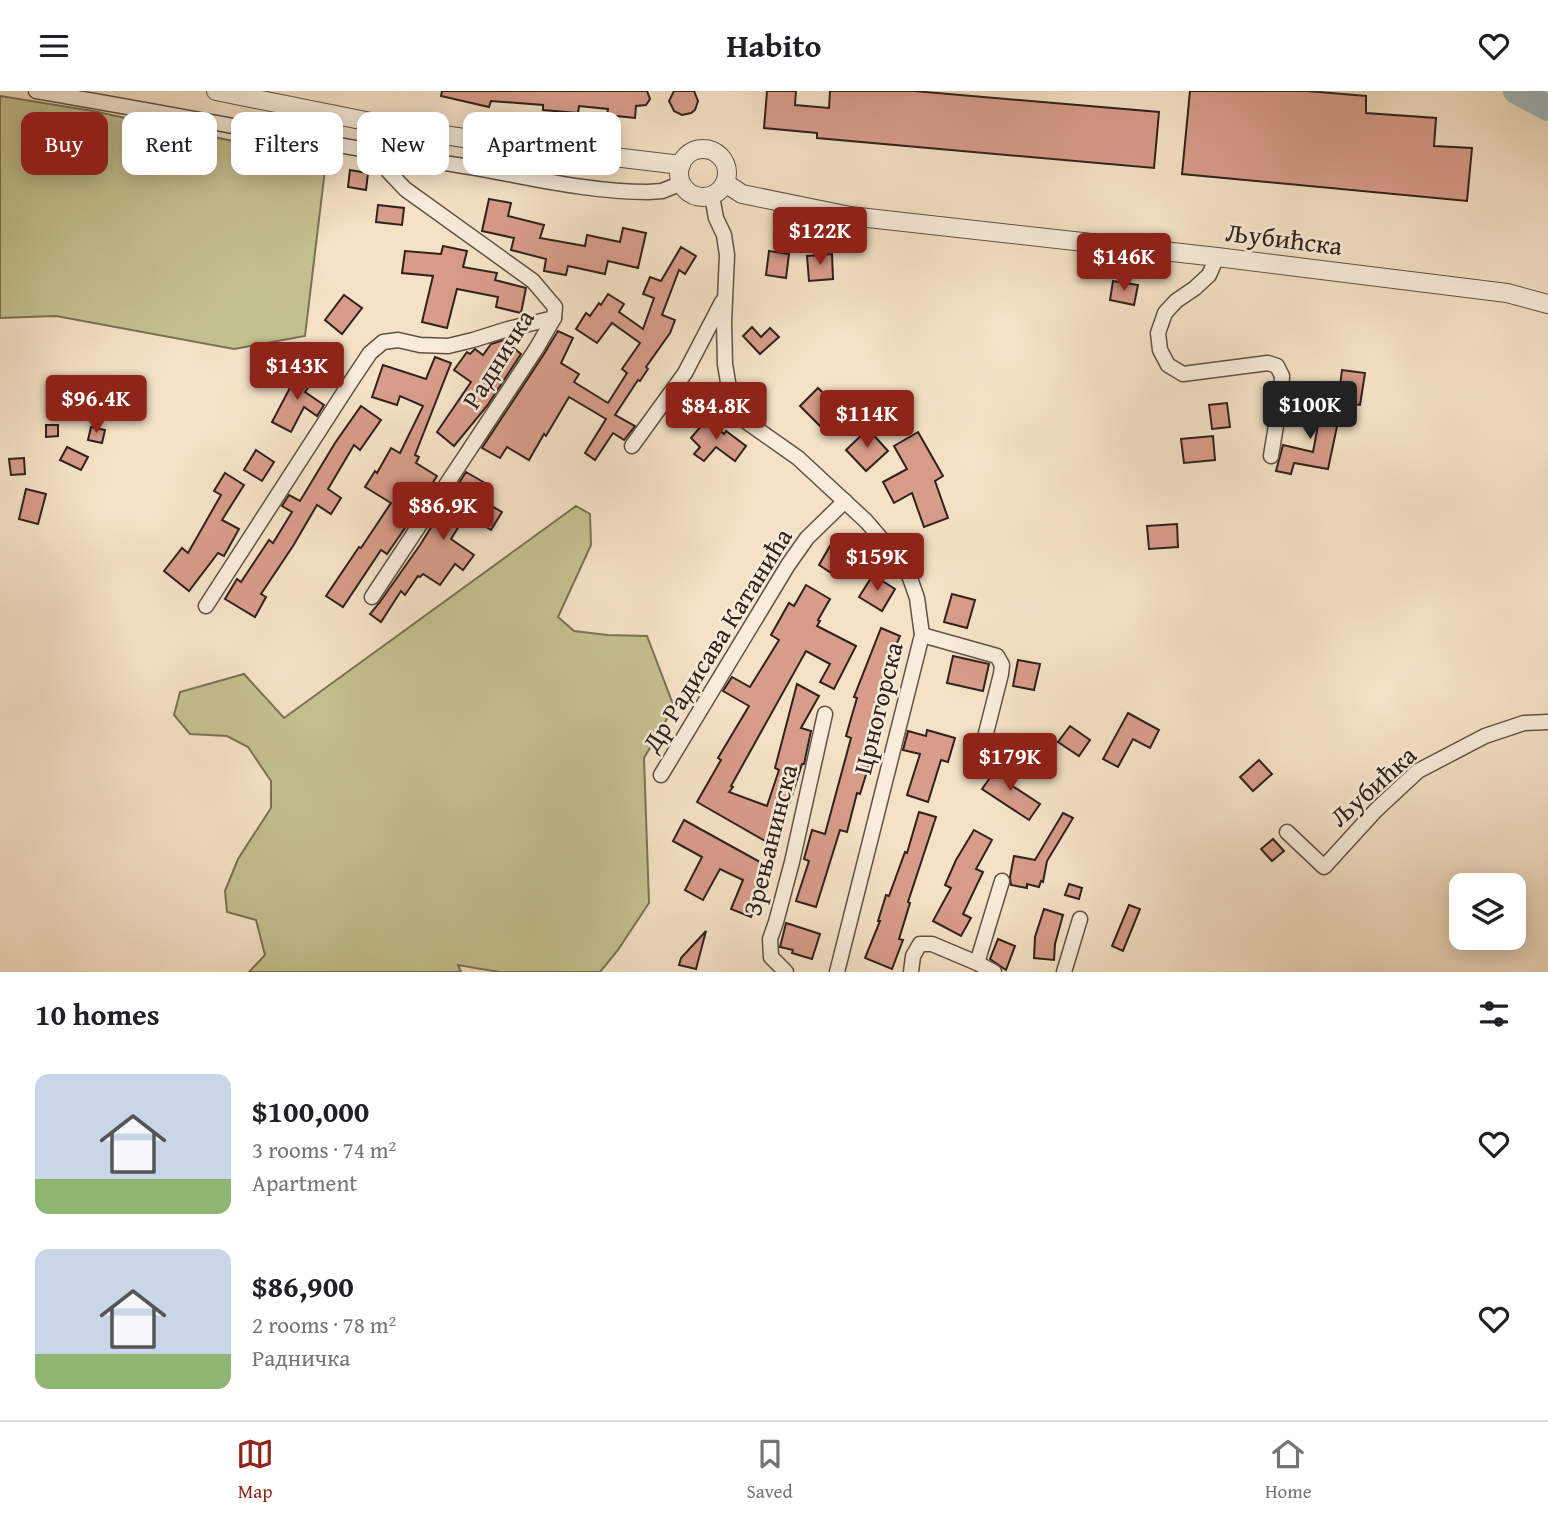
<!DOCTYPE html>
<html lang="en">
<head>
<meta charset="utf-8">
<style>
	body { margin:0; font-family:"Gentium Book Plus",serif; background:#f6f6f6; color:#202124; height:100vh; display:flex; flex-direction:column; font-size:26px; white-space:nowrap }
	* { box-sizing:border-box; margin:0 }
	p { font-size:23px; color:#757577 }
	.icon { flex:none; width:38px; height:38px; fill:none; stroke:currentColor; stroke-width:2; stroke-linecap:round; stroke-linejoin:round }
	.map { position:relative; height:881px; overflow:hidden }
	.sheet { display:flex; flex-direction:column; background:#fff; flex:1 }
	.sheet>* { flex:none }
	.hud { position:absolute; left:21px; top:21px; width:700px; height:63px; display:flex; gap:14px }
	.fabs { position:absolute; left:1449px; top:782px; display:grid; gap:14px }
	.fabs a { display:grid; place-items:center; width:77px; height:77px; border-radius:14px; background:#fff; box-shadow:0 4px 18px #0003; font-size:35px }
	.price { position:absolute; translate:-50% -60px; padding:0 16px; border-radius:7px; background:#8f2418; color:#fff; font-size:23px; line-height:46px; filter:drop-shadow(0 2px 4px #0008) }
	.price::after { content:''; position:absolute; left:50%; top:42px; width:21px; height:16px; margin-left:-10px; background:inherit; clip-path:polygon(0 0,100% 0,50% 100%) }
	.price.on { background:#222; color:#fff }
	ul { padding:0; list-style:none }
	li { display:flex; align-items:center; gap:21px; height:175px; padding:0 35px }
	li span { display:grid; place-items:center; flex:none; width:196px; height:140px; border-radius:14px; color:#555 }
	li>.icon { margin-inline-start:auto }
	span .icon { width:84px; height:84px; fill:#fffc; stroke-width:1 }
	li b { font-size:30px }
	h2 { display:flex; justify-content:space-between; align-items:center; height:84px; padding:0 35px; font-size:30px }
	.tag { padding:0 24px; border-radius:14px; background:#fff; box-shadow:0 4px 18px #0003; font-size:24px; line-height:63px }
	.tag.on { background:#8f2418; color:#fff }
	header { display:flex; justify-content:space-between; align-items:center; height:91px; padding:0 35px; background:#fff; font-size:32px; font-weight:700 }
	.tabs { display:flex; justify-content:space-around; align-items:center; height:98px; border-top:2px solid #e0e0e0; background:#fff; font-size:19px; color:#757577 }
	.tabs a { display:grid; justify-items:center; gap:4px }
	.tabs .on { color:#8f2418 }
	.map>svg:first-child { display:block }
</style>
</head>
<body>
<header><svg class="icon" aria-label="menu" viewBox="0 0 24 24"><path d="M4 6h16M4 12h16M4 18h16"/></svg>Habito<svg class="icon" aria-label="heart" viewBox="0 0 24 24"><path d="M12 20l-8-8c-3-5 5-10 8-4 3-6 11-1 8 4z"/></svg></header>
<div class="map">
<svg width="1548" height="881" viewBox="0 0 1548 881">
	<rect width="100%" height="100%" fill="#f5e2c6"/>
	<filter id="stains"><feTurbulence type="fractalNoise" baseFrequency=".00286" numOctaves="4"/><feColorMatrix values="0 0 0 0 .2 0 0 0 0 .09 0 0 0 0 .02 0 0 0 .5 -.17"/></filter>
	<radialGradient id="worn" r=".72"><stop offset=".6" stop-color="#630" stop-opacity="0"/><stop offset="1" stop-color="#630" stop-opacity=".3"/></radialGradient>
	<g fill="#c4c190" stroke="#7a7256" stroke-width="2">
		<path d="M 0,5 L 93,20 L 326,70 L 305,245 L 234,258 L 56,225 L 0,227 Z"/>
		<path d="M 576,415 L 590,423 L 591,454 L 558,526 L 574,540 L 608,544 L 647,545 L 674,616 L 644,667 L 649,812 L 618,859 L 600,881 L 499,881 L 458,874 L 461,881 L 249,881 L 265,864 L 256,829 L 227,821 L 225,800 L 238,768 L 271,717 L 271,690 L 248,656 L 227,645 L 190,643 L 174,624 L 180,601 L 244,583 L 284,627 Z"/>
	</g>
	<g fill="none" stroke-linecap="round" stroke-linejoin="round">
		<path stroke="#a1bbbf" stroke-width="26" d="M 1516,0 L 1548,17"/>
	</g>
	<g fill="#d89c8a" stroke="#2f221c" stroke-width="2">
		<path d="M 442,0 L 647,0 L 650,8 L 646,14 L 636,15 L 635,27 L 607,24 L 608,18 L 579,15 L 578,22 L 543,19 L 543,14 L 491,10 L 489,16 L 441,5 Z"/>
		<path d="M 674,0 L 694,0 L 698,10 L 695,19 L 691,22 L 682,24 L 674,20 L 669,10 Z"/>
		<path d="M 767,0 L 796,0 L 795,14 L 829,17 L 830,0 L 914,0 L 1159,21 L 1154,77 L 817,47 L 817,42 L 764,37 Z"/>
		<path d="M 1190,0 L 1307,0 L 1366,5 L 1366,22 L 1436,27 L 1434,55 L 1472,57 L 1467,110 L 1182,83 Z"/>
		<path d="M 350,79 L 368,82 L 366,99 L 348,96 Z"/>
		<path d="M 489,108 L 511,112 L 508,125 L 544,134 L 540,147 L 585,155 L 587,144 L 620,151 L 623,137 L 646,142 L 638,177 L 608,170 L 605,183 L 568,175 L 566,184 L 544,180 L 546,168 L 511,159 L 514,147 L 482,140 Z"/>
		<path d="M 378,114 L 404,117 L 402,134 L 376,131 Z"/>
		<path d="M 443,155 L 467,160 L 463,176 L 497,182 L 495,189 L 526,197 L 521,222 L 496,216 L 498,206 L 457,198 L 447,237 L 422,231 L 433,185 L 402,182 L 405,160 L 441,163 Z"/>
		<path d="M 681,156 L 696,165 L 685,183 L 679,179 L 662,224 L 675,229 L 670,242 L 646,276 L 648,278 L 640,290 L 638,289 L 615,324 L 635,335 L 624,349 L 613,342 L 595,369 L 585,362 L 606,328 L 569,306 L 546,345 L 544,343 L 529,369 L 507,356 L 500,367 L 482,357 L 544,263 L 558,240 L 573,247 L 561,272 L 579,283 L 574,291 L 608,312 L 627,282 L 622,278 L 640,252 L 612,232 L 597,252 L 576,238 L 586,222 L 590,225 L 599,212 L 601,214 L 608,203 L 624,213 L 619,221 L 643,238 L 654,207 L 643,203 L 650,186 L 661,190 Z"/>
		<path d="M 769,160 L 789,163 L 786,187 L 766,184 Z"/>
		<path d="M 832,163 L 833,188 L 809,190 L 807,165 Z"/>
		<path d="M 1113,190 L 1138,194 L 1134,214 L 1110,209 Z"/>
		<path d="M 344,204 L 362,217 L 342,243 L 325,229 Z"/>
		<path d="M 752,236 L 761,246 L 770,237 L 779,246 L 760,263 L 743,245 Z"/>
		<path d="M 504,249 L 521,263 L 487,315 L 454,355 L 437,341 L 471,291 L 454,279 L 467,261 L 470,263 L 475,258 L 483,264 L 491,253 Z"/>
		<path d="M 310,253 L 323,262 L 311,280 L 298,270 Z"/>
		<path d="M 435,266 L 451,272 L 415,364 L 419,366 L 416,372 L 437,385 L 430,396 L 432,398 L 387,463 L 381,459 L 343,516 L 326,505 L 359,456 L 361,457 L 391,412 L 365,396 L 375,380 L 377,382 L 391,357 L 400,362 L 423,315 L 400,305 L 397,314 L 372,306 L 383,274 L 426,288 Z"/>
		<path d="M 302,276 L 316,286 L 305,301 L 324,314 L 317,325 L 304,316 L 291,341 L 272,331 L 291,295 L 290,294 Z"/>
		<path d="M 1342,279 L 1365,282 L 1360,314 L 1338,311 Z"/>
		<path d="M 818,297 L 838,316 L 820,335 L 800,315 Z"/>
		<path d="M 1227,312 L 1230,336 L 1212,338 L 1209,314 Z"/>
		<path d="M 1291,314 L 1313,317 L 1313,321 L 1339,326 L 1328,378 L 1294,372 L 1291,383 L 1276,380 L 1283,354 L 1313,361 L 1318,334 L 1289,330 Z"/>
		<path d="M 361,315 L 381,329 L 360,359 L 354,354 L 328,398 L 341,407 L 331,423 L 317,414 L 293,455 L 261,503 L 266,506 L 255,526 L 225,508 L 237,488 L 241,491 L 269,449 L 273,452 L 292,421 L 282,415 L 289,404 L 300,410 L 335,352 Z"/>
		<path d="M 707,328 L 724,343 L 726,340 L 746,355 L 735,370 L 716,356 L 704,370 L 694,363 L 700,356 L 691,347 Z"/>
		<path d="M 46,334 L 58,334 L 58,345 L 46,346 Z"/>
		<path d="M 91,336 L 105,339 L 102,352 L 88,349 Z"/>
		<path d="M 868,338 L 888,360 L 866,380 L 846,359 Z"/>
		<path d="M 918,341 L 943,385 L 935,390 L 948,427 L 924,436 L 912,402 L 894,412 L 883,391 L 907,378 L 894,355 Z"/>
		<path d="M 1213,345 L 1215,369 L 1184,372 L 1181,348 Z"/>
		<path d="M 67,356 L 88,366 L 81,379 L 60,369 Z"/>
		<path d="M 256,359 L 274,371 L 262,390 L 244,379 Z"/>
		<path d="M 24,367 L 25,383 L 11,384 L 9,368 Z"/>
		<path d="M 466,381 L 485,392 L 476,406 L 502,421 L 491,439 L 466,424 L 451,448 L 474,464 L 463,479 L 455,473 L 440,494 L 423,483 L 420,486 L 418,485 L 405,504 L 401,500 L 381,531 L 370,523 L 380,511 L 420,454 Z"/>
		<path d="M 225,382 L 244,394 L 222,429 L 239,438 L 224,465 L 218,462 L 189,500 L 164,480 L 182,457 L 188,462 L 221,404 L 214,400 Z"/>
		<path d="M 26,398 L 46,403 L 38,433 L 19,428 Z"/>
		<path d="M 1177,433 L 1178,456 L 1149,458 L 1147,435 Z"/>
		<path d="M 830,455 L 845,464 L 833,483 L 819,474 Z"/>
		<path d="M 873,484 L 895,498 L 882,520 L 859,506 Z"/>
		<path d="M 806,494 L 830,508 L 818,529 L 820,530 L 817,535 L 856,555 L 834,598 L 820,591 L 830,573 L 806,560 L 731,695 L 733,696 L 729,701 L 767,715 L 779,679 L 775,677 L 797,593 L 819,605 L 801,637 L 811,640 L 804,673 L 802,673 L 788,717 L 784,716 L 777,736 L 780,738 L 774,755 L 697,711 L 721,669 L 718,667 L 749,615 L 723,600 L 732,586 L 750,596 L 779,549 L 771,544 L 789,512 L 794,515 Z"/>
		<path d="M 952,503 L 975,509 L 967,537 L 944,531 Z"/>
		<path d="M 881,537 L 900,545 L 884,583 L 893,586 L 878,625 L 884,626 L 860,703 L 857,702 L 847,741 L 840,739 L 816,816 L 796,810 L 809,770 L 804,768 L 812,739 L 825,743 L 851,647 L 846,645 L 857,607 L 854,606 Z"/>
		<path d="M 953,565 L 989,573 L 983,600 L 947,592 Z"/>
		<path d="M 1018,569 L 1040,573 L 1034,599 L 1013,595 Z"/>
		<path d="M 1128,622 L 1159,639 L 1150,657 L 1133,648 L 1118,676 L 1103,668 Z"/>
		<path d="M 1070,635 L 1090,649 L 1079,665 L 1058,651 Z"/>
		<path d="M 927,639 L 955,647 L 948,671 L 941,669 L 928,711 L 907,704 L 920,663 L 903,659 L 908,640 L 926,645 Z"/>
		<path d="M 1259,669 L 1272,683 L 1253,700 L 1240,686 Z"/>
		<path d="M 1000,673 L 1017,685 L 1011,694 L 1040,713 L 1029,729 L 982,698 Z"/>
		<path d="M 919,721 L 936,726 L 908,811 L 910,812 L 899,848 L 903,849 L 892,878 L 865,867 L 880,830 L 878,830 L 886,804 L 889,805 L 905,761 L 907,762 Z"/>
		<path d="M 1063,722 L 1073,727 L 1047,770 L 1043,791 L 1041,790 L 1039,796 L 1027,793 L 1027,797 L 1011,794 L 1010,786 L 1014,765 L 1035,769 Z"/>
		<path d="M 684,729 L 769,776 L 756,805 L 759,806 L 751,826 L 731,818 L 743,789 L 720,778 L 703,809 L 685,799 L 702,766 L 673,750 Z"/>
		<path d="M 974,739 L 992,749 L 976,778 L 983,781 L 963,823 L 971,827 L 961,845 L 933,830 L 951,797 L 945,794 L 956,769 Z"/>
		<path d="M 1273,748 L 1284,760 L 1272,770 L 1261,758 Z"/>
		<path d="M 1069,793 L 1082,797 L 1079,808 L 1065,804 Z"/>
		<path d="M 1129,814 L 1140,818 L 1123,860 L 1112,855 Z"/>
		<path d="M 1044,818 L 1063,824 L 1055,853 L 1054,869 L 1034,867 L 1035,846 Z"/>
		<path d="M 786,832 L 820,843 L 812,868 L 792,862 L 793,859 L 780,856 Z"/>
		<path d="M 706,840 L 696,878 L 679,874 L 681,867 Z"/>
		<path d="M 998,848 L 1015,855 L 1006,879 L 990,868 Z"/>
	</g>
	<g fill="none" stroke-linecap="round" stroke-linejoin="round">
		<g stroke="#605246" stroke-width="17">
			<g id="minor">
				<path d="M 36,0 C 181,24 325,54 470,76 C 529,86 588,101 648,101 L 662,100 L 682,92"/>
				<path d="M 712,105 L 716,127 L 724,144 L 727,164 L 724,231 L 725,273 L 730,303 L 744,329 L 798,367 L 866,430 L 903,473 L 910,487 L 917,507 L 922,544 L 837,881"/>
				<path d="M 1217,166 L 1209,184 L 1195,197 L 1176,210 L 1165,222 L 1158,242 L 1160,259 L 1168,274 L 1183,283 L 1268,272 L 1277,275 L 1282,285 L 1281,304 L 1271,365"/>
				<path d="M 632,355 L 685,282 L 722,211"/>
				<path d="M 372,506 L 536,258 L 554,227 L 555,216 L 533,190 L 405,98 L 389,81 L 379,62"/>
				<path d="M 206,515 L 350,292 L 370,262 L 383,251 L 398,249 L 420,254 L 448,255 L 473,249 L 508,238 L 554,227"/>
				<path d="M 922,544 L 997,565 L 1002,574 L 1001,583 L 984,650"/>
				<path d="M 661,684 L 788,474 L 807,447 L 845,410"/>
				<path d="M 1287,741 L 1324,776 L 1376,719 L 1418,680 L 1485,645 L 1524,632 L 1548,631"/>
				<path d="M 977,872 L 994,881"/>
				<path d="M 786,881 L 771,866 L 770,848 L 776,831 L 792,771 L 825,623"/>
				<path d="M 911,881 L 913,865 L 920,853 L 932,853 L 977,872 L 1002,790"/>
				<path d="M 1064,881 L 1080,828"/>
			</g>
		</g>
		<g stroke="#605246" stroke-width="20">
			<g id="tertiary">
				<path d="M 216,0 L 411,39 L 497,52 L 681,74"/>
				<circle cx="703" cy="82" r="24"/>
				<path d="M 725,92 L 742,103 L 850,125 L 1217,166 L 1507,202 L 1548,213"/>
			</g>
		</g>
		<use href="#minor" stroke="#f8ecda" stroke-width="14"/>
		<use href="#tertiary" stroke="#f8ecda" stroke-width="18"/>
	</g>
	<g text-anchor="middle" stroke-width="5" stroke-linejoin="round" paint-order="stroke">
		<g font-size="26" fill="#2f221c" stroke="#f8ecda">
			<text transform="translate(1284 148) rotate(7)" y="9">Љубићска</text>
			<text transform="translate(498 268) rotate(-58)" y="9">Радничка</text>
			<text transform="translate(717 549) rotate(-58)" y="9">Др Радисава Катанића</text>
			<text transform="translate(878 617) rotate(-76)" y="9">Црногорска</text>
			<text transform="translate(1373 695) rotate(-42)" y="9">Љубићка</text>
			<text transform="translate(770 749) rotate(-76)" y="9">Зрењанинска</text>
		</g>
	</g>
	<rect width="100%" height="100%" filter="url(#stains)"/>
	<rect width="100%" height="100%" fill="url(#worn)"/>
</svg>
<div class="fabs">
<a><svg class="icon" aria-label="layers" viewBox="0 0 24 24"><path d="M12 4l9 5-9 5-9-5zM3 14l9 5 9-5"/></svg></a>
</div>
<b class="price" style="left:820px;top:176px">$122K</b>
<b class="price" style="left:1124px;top:202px">$146K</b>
<b class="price" style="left:297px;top:311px">$143K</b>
<b class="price" style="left:96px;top:344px">$96.4K</b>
<b class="price on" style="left:1310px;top:350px">$100K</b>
<b class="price" style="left:716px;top:351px">$84.8K</b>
<b class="price" style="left:867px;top:359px">$114K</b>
<b class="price" style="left:443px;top:451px">$86.9K</b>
<b class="price" style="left:877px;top:502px">$159K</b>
<b class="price" style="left:1010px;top:702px">$179K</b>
<div class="hud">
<a class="tag on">Buy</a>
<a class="tag">Rent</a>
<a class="tag">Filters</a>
<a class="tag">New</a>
<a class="tag">Apartment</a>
</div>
</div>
<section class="sheet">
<h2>10 homes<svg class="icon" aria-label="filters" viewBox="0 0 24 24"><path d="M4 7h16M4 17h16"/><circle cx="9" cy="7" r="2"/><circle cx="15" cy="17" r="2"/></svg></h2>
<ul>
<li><span style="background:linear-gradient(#c9d6e8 75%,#8fb573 0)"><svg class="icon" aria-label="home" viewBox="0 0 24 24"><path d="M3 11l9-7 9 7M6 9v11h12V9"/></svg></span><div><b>$100,000</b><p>3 rooms · 74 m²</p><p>Apartment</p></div><svg class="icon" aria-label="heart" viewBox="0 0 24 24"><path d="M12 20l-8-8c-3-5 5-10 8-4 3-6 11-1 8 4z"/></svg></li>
<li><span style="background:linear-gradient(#c9d6e8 75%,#8fb573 0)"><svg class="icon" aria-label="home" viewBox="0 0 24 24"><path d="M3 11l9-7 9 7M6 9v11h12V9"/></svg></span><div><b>$86,900</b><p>2 rooms · 78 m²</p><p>Радничка</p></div><svg class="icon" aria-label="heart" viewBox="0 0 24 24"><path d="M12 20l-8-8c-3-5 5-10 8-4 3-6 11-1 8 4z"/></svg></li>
</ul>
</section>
<nav class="tabs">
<a class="on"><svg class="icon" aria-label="map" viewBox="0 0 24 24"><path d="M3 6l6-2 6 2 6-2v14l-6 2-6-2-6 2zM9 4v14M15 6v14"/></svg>Map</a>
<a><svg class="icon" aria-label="saved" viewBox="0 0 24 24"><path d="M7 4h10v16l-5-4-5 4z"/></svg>Saved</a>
<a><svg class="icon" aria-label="home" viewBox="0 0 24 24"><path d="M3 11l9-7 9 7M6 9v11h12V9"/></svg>Home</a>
</nav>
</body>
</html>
